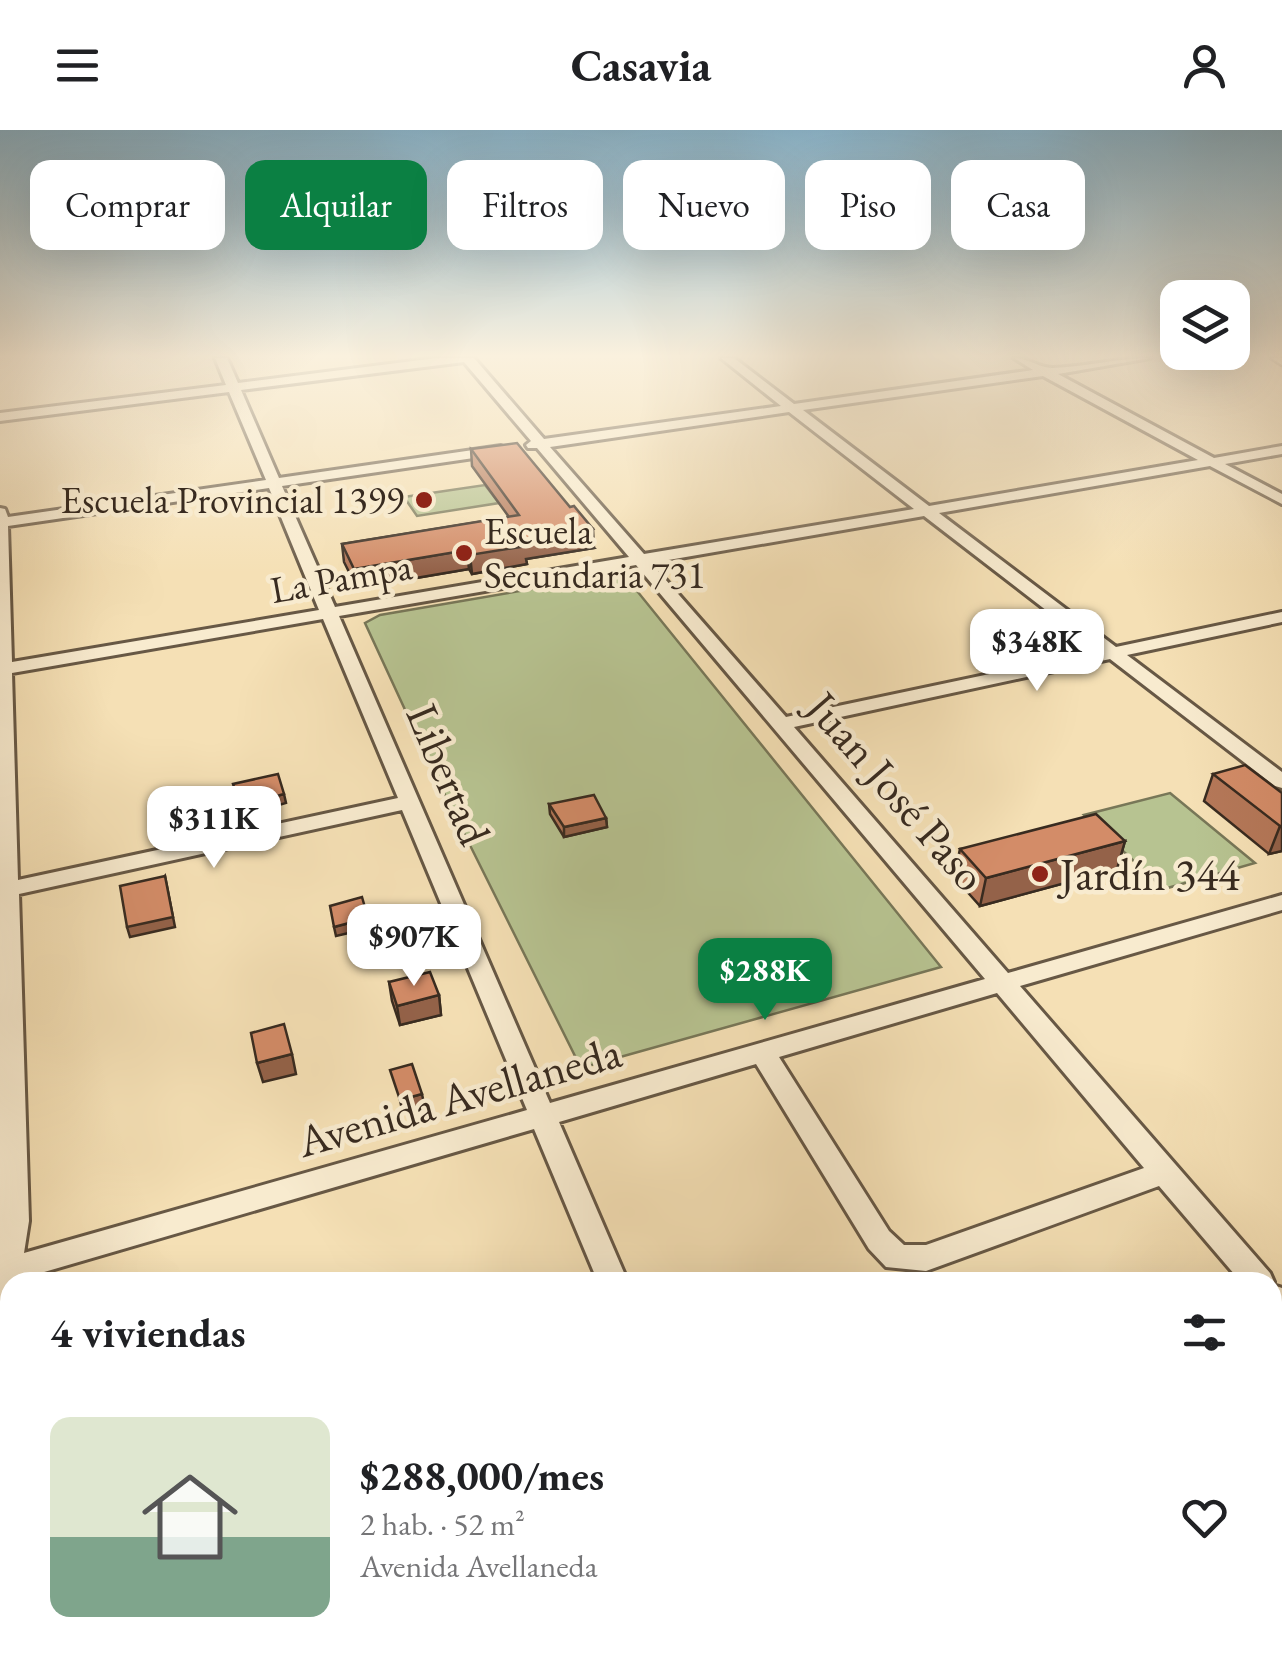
<!DOCTYPE html>
<html lang="es">
<head>
<meta charset="utf-8">
<style>
	body { margin:0; font-family:"EB Garamond",serif; background:#f6f6f6; color:#202124; height:100vh; display:flex; flex-direction:column; font-size:38px; white-space:nowrap }
	* { box-sizing:border-box; margin:0 }
	p { font-size:32px; color:#757577 }
	.icon { flex:none; width:55px; height:55px; fill:none; stroke:currentColor; stroke-width:2; stroke-linecap:round; stroke-linejoin:round }
	.map { position:relative; flex:1; overflow:hidden }
	.panel { position:absolute; left:0px; top:1142px; width:1282px; height:392px; display:flex; flex-direction:column; background:#fff; border-radius:30px 30px 0 0; box-shadow:0 10px 40px #0002 }
	.panel>* { flex:none }
	.top-card { position:absolute; left:30px; top:30px; width:1222px; height:90px; display:flex; gap:20px }
	.buttons { position:absolute; left:1160px; top:150px; display:grid; gap:20px }
	.buttons a { display:grid; place-items:center; width:90px; height:90px; border-radius:20px; background:#fff; box-shadow:0 10px 40px #0002; font-size:50px }
	.price { position:absolute; translate:-50% -85px; padding:0 22px; border-radius:20px; background:#fff; color:#222; font-size:32px; line-height:65px; filter:drop-shadow(0 2px 5px #0008) }
	.price::after { content:''; position:absolute; left:50%; top:60px; width:30px; height:22px; margin-left:-15px; background:inherit; clip-path:polygon(0 0,100% 0,50% 100%) }
	.price.active { background:#0b8043; color:#fff }
	ul { padding:0; list-style:none }
	li { display:flex; align-items:center; gap:30px; height:250px; padding:0 50px }
	li+li { border-top:2px solid #e0e0e0 }
	li span { display:grid; place-items:center; flex:none; width:280px; height:200px; border-radius:20px; color:#555 }
	li>.icon { margin-inline-start:auto }
	span .icon { width:120px; height:120px; fill:#fffc; stroke-width:1 }
	li b { font-size:42px }
	h2 { display:flex; justify-content:space-between; align-items:center; height:120px; padding:0 50px; font-size:42px }
	.tag { padding:0 35px; border-radius:20px; background:#fff; box-shadow:0 10px 40px #0002; font-size:35px; line-height:90px }
	.tag.active { background:#0b8043; color:#fff }
	header { display:flex; justify-content:space-between; align-items:center; height:130px; padding:0 50px; background:#fff; font-size:45px; font-weight:700 }
	.map>svg:first-child { display:block }
</style>
</head>
<body>
<header><svg class="icon" aria-label="menu" viewBox="0 0 24 24"><path d="M4 6h16M4 12h16M4 18h16"/></svg>Casavia<svg class="icon" aria-label="person" viewBox="0 0 24 24"><circle cx="12" cy="8" r="4"/><path d="M4 21q1-7 8-7t8 7"/></svg></header>
<div class="map">
<svg width="1282" height="1533" viewBox="0 0 1282 1533">
	<rect width="100%" height="100%" fill="#f5e0b5"/>
	<filter id="stains"><feTurbulence type="fractalNoise" baseFrequency=".002" numOctaves="4"/><feColorMatrix values="0 0 0 0 .2 0 0 0 0 .09 0 0 0 0 .02 0 0 0 .5 -.17"/></filter>
	<radialGradient id="worn" r=".72"><stop offset=".6" stop-color="#630" stop-opacity="0"/><stop offset="1" stop-color="#630" stop-opacity=".3"/></radialGradient>
	<g fill="#b7c391" stroke="#787758" stroke-width="2.5">
		<path d="M 485,355 L 499,373 L 417,386 L 404,367 Z"/>
		<path d="M 607,446 L 629,451 L 941,837 L 581,938 L 437,649 L 365,493 L 380,485 Z"/>
		<path d="M 1170,663 L 1255,733 L 1164,759 L 1084,685 Z"/>
	</g>
	<g fill="none" stroke-linecap="round" stroke-linejoin="round">
		<g stroke="#675845" stroke-width="6">
			<g id="street">
				<path d="M 215,228 L 227,228 L 238,253 L 437,228 L 474,228 L 544,309 L 781,276 L 721,228 L 734,228 L 794,274 L 1033,240 L 1014,228 C 1028,228 1039,238 1052,238 C 1085,237 1117,228 1150,228 L 1058,244 L 1214,328 L 1282,316 L 1282,324 L 1225,334 L 1282,364 L 1282,374 L 1210,336 L 939,383 L 1116,517 L 1282,482 L 1282,492 L 1127,525 L 1282,642 L 1282,658 L 1275,656 L 1110,529 L 794,597 L 1008,843 L 1282,765 L 1282,780 L 1020,856 L 1270,1143 L 1274,1152 L 1273,1155 L 1282,1158 L 1282,1194 L 1272,1190 L 1272,1152 L 1241,1152 L 1159,1056 L 926,1141 L 886,1137 L 869,1119 L 756,934 L 559,992 L 628,1152 L 598,1152 L 534,999 L 10,1152 L 10,1525 L 27,1525 L 27,1533 L 0,1533 L 0,378 L 5,379 L 8,387 L 266,350 L 229,262 L 0,291 L 0,283 L 226,255 ZM 464,232 L 531,311 L 526,315 L 528,318 L 537,318 L 629,427 L 335,477 L 282,356 L 501,324 L 508,320 L 501,316 L 279,348 L 241,260 ZM 1043,246 L 1198,330 L 929,376 L 803,280 ZM 789,282 L 914,379 L 644,424 L 550,317 ZM 269,358 L 319,480 L 12,532 L 8,396 ZM 924,386 L 1099,521 L 786,587 L 651,433 ZM 636,435 L 985,849 L 550,973 L 339,486 ZM 323,489 L 398,668 L 18,750 L 12,543 ZM 402,680 L 527,980 L 24,1123 L 29,1091 L 19,764 ZM 997,863 L 1144,1038 L 926,1115 L 904,1115 L 889,1101 L 779,927 Z"/>
				<path d="M 1282,1350 L 1282,1384 L 1272,1388 L 1272,1354 Z"/>
				<path d="M 752,1525 L 790,1525 L 793,1533 L 755,1533 Z"/>
				<path d="M 899,1525 L 951,1525 L 948,1533 L 896,1533 Z"/>
			</g>
		</g>
		<g stroke="#382b20" stroke-width="5">
			<path id="secondary" d="M 1271,228 L 1282,228 L 1282,235 Z"/>
		</g>
		<use href="#street" fill="#f8ebcf" fill-rule="evenodd"/>
		<use href="#secondary" fill="#f8ebcf" fill-rule="evenodd"/>
	</g>
	<g fill="#b57859" stroke="#382b20" stroke-width="2.5">
		<path d="M 471,319 L 594,418 L 526,429 L 527,434 L 472,444 L 469,439 L 357,458 L 344,432 L 342,414 L 509,387 L 472,336 Z"/>
		<path d="M 1213,644 L 1282,663 L 1282,721 L 1269,724 L 1204,671 Z"/>
		<path d="M 549,674 L 606,688 L 607,697 L 564,707 L 550,684 Z"/>
		<path d="M 1125,711 L 1117,739 L 980,776 L 954,747 L 960,719 Z"/>
		<path d="M 389,852 L 439,865 L 441,885 L 400,895 L 392,871 Z"/>
	</g>
	<g fill="#946249" stroke="#382b20" stroke-width="2.5">
		<path d="M 593,399 L 594,418 L 526,429 L 527,434 L 472,444 L 470,425 L 522,411 Z"/>
		<path d="M 467,420 L 469,439 L 357,458 L 354,439 Z"/>
		<path d="M 284,664 L 286,673 L 242,686 L 240,676 Z"/>
		<path d="M 606,688 L 607,697 L 564,707 L 564,697 Z"/>
		<path d="M 1280,696 L 1282,696 L 1282,721 L 1269,724 Z"/>
		<path d="M 1125,711 L 1117,739 L 980,776 L 986,748 Z"/>
		<path d="M 165,746 L 175,797 L 130,807 L 127,797 Z"/>
		<path d="M 368,788 L 370,798 L 336,806 L 334,797 Z"/>
		<path d="M 439,865 L 441,885 L 400,895 L 397,876 Z"/>
		<path d="M 292,924 L 296,944 L 263,952 L 257,933 Z"/>
		<path d="M 422,964 L 424,974 L 402,980 L 400,970 Z"/>
	</g>
	<g fill="#d38c68" stroke="#382b20" stroke-width="2.5">
		<path d="M 517,313 L 570,377 L 574,376 L 593,399 L 522,411 L 526,416 L 470,425 L 467,420 L 354,439 L 342,414 L 519,385 L 471,319 Z"/>
		<path d="M 1245,635 L 1282,663 L 1282,696 L 1280,696 L 1213,644 Z"/>
		<path d="M 278,644 L 284,664 L 240,676 L 233,654 Z"/>
		<path d="M 594,665 L 606,688 L 564,697 L 549,674 Z"/>
		<path d="M 1096,684 L 1125,711 L 986,748 L 960,719 Z"/>
		<path d="M 165,746 L 173,787 L 127,797 L 120,756 Z"/>
		<path d="M 362,767 L 368,788 L 334,797 L 330,776 Z"/>
		<path d="M 430,842 L 439,865 L 397,876 L 389,852 Z"/>
		<path d="M 284,894 L 292,924 L 257,933 L 251,903 Z"/>
		<path d="M 412,934 L 422,964 L 400,970 L 390,940 Z"/>
	</g>
	<linearGradient id="sky" x2="0" y2="1"><stop stop-color="#89b8d2"/><stop offset="0.51" stop-color="#faf1de"/><stop offset="1" stop-color="#faf1de" stop-opacity="0"/></linearGradient>
	<rect width="1282" height="443" fill="url(#sky)"/>
	<g fill="#8f2418" stroke="#f8ebcf" stroke-width="4">
		<circle cx="424" cy="370" r="10"/>
		<circle cx="464" cy="423" r="10"/>
		<circle cx="1040" cy="744" r="10"/>
	</g>
	<g text-anchor="middle" stroke-width="9" stroke-linejoin="round" paint-order="stroke">
		<g font-size="38" fill="#382b20" stroke="#f8ebcf" text-anchor="end">
			<text x="404" y="383">Escuela Provincial 1399</text>
			<text x="484" y="414" text-anchor="start">Escuela<tspan x="484" dy="44">Secundaria 731</tspan></text>
		</g>
		<g font-size="38" fill="#382b20" stroke="#f8ebcf">
			<text transform="translate(341 448) rotate(-10)" y="13">La Pampa</text>
		</g>
		<g font-size="45" fill="#382b20" stroke="#f8ebcf">
			<text transform="translate(449 644) rotate(67)" y="16">Libertad</text>
			<text transform="translate(897 661) rotate(49)" y="16">Juan José Paso</text>
			<text transform="translate(459 966) rotate(-16)" y="16">Avenida Avellaneda</text>
		</g>
		<g font-size="45" fill="#382b20" stroke="#f8ebcf" text-anchor="start">
			<text x="1060" y="760">Jardín 344</text>
		</g>
	</g>
	<rect width="100%" height="100%" filter="url(#stains)"/>
	<rect width="100%" height="100%" fill="url(#worn)"/>
</svg>
<div class="buttons">
<a><svg class="icon" aria-label="layers" viewBox="0 0 24 24"><path d="M12 4l9 5-9 5-9-5zM3 14l9 5 9-5"/></svg></a>
</div>
<b class="price" style="left:1037px;top:564px">$348K</b>
<b class="price" style="left:214px;top:741px">$311K</b>
<b class="price" style="left:414px;top:859px">$907K</b>
<b class="price active" style="left:765px;top:893px">$288K</b>
<div class="top-card">
<a class="tag">Comprar</a>
<a class="tag active">Alquilar</a>
<a class="tag">Filtros</a>
<a class="tag">Nuevo</a>
<a class="tag">Piso</a>
<a class="tag">Casa</a>
</div>
<section class="panel">
<h2>4 viviendas<svg class="icon" aria-label="filters" viewBox="0 0 24 24"><path d="M4 7h16M4 17h16"/><circle cx="9" cy="7" r="2"/><circle cx="15" cy="17" r="2"/></svg></h2>
<ul>
<li><span style="background:linear-gradient(#dfe7d0 60%,#7fa58c 0)"><svg class="icon" aria-label="home" viewBox="0 0 24 24"><path d="M3 11l9-7 9 7M6 9v11h12V9"/></svg></span><div><b>$288,000/mes</b><p>2 hab. · 52 m²</p><p>Avenida Avellaneda</p></div><svg class="icon" aria-label="heart" viewBox="0 0 24 24"><path d="M12 20l-8-8c-3-5 5-10 8-4 3-6 11-1 8 4z"/></svg></li>
</ul>
</section>
</div>
</body>
</html>
